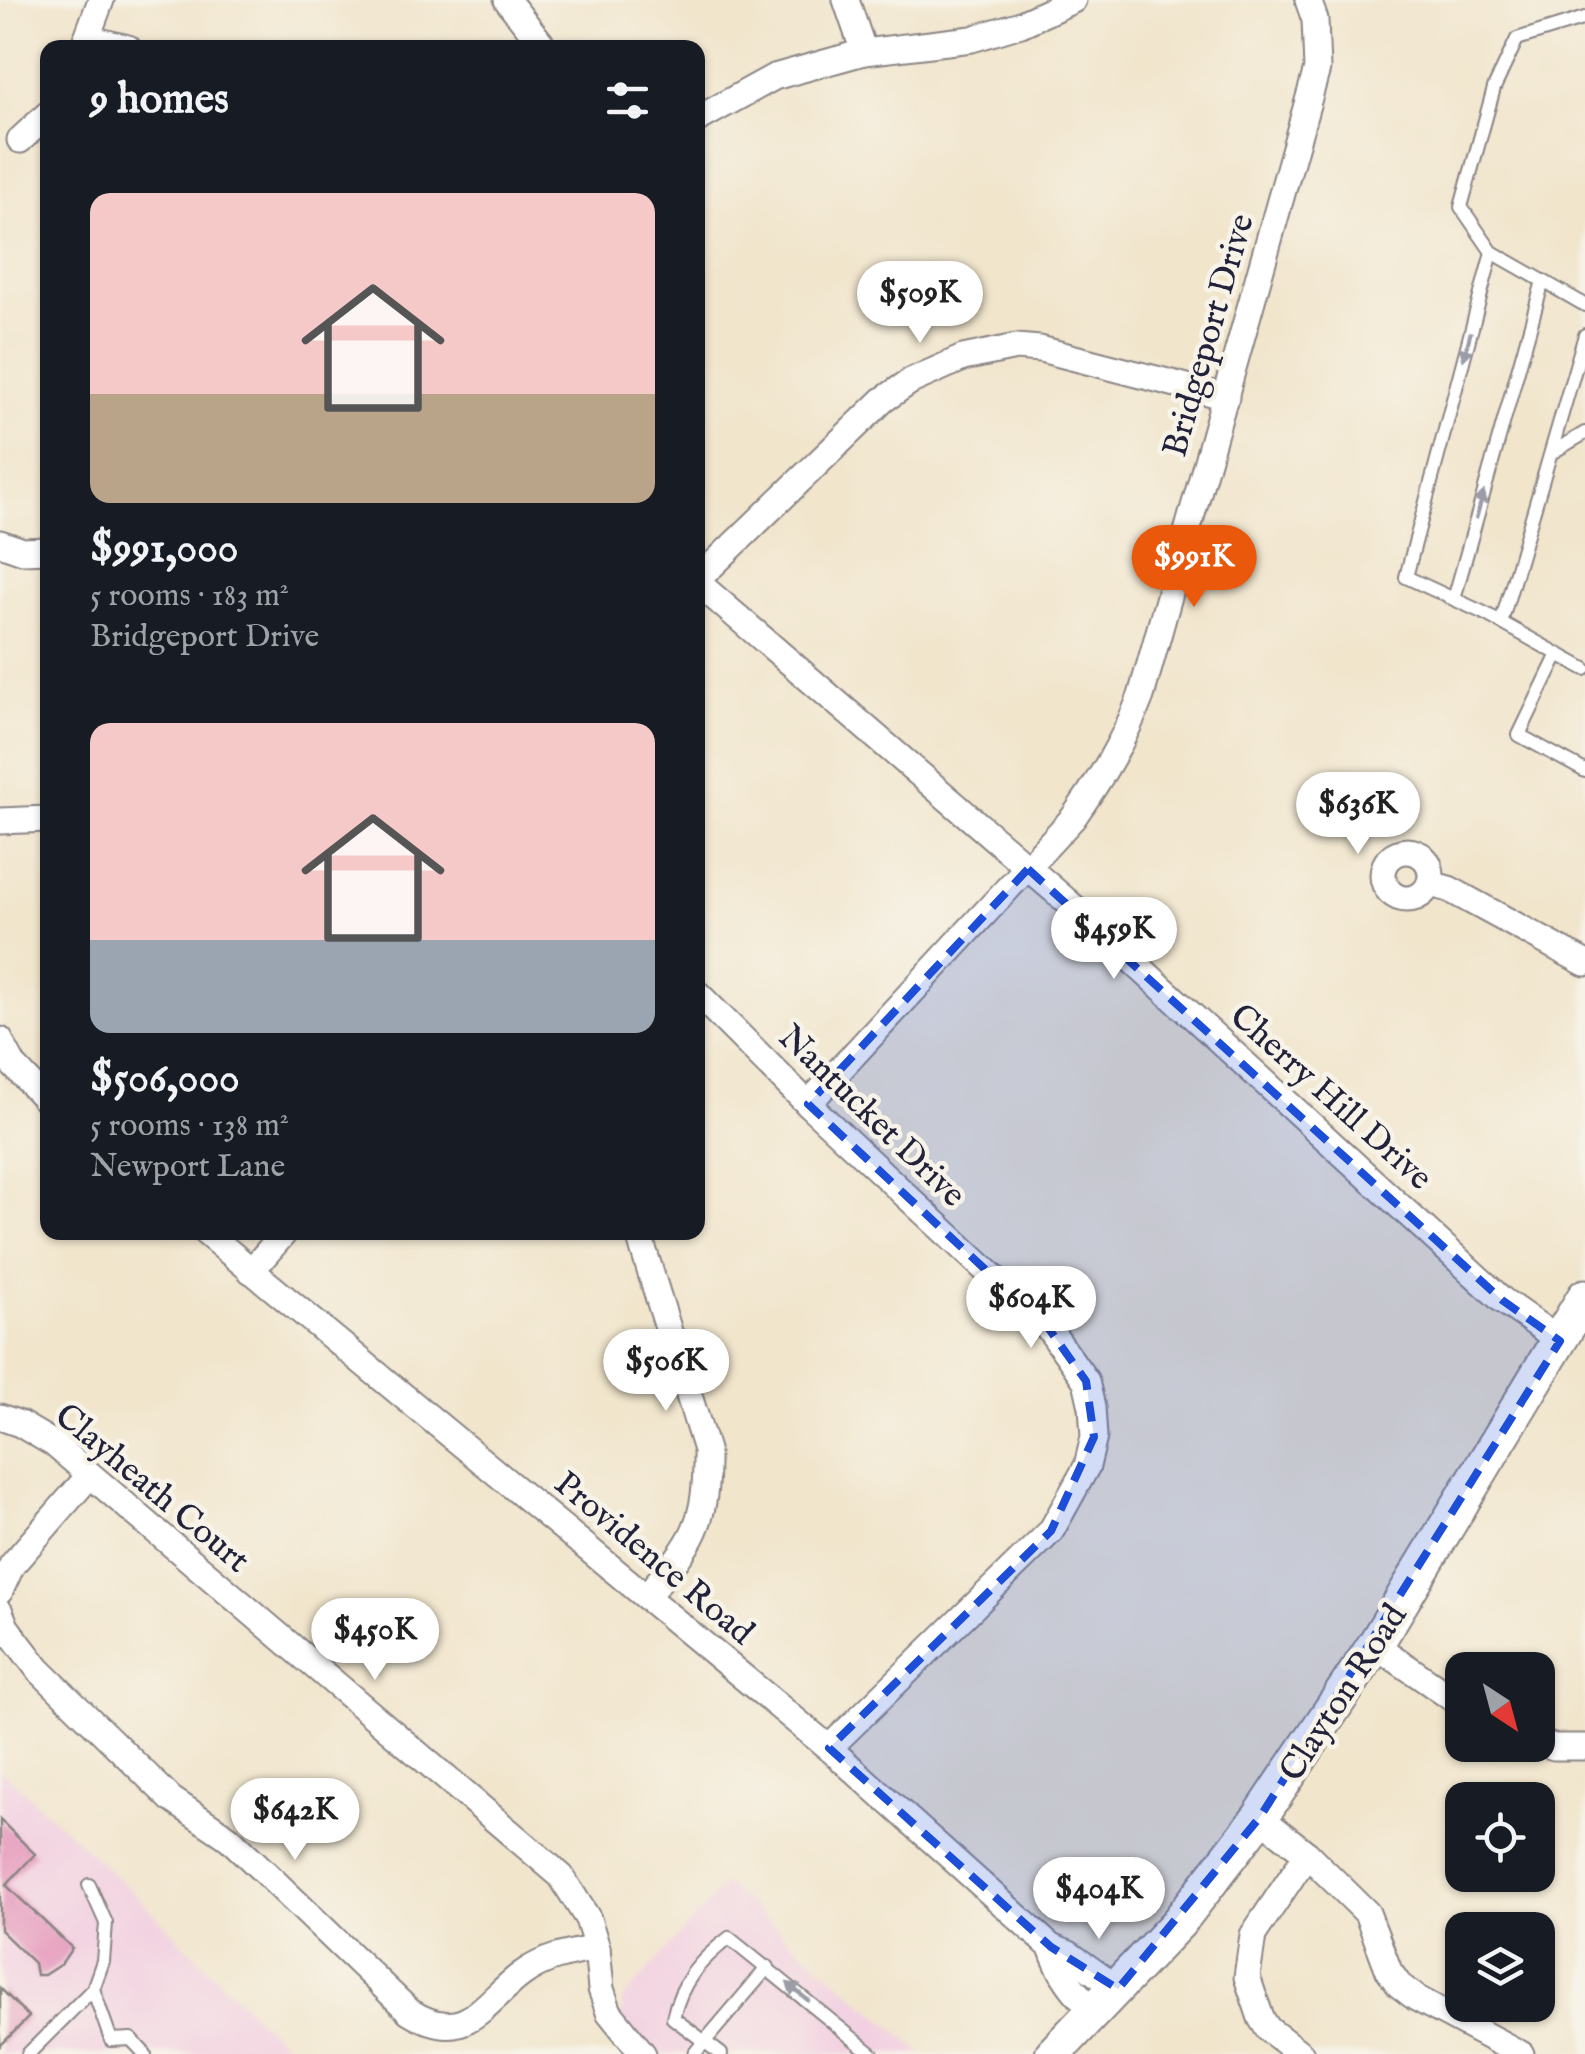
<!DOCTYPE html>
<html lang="en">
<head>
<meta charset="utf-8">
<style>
	body { margin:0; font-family:"IM FELL English",serif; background:#20242c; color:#f1f3f6; height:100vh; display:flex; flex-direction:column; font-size:38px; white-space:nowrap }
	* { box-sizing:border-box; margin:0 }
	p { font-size:32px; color:#9ea1a6 }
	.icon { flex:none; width:55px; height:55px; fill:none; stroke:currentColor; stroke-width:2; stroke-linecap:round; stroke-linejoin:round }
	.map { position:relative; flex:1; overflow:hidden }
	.side { position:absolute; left:40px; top:40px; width:665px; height:1200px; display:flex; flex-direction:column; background:#171b24; border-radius:20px; box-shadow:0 2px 8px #0004 }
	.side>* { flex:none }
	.needle { width:65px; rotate:144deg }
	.buttons { position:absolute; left:1445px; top:1652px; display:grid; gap:20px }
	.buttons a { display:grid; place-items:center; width:110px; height:110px; border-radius:20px; background:#171b24; box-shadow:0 2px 8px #0004; font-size:50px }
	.price { position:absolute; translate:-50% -85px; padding:0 22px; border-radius:35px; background:#fff; color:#222; font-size:32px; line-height:65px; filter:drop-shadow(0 2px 5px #0008) }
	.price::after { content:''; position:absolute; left:50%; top:60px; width:30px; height:22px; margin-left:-15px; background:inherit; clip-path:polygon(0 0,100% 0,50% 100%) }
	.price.selected { background:#ea580c; color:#fff }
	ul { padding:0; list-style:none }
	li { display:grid; align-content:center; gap:20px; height:530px; padding:0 50px }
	li span { display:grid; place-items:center; height:310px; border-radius:20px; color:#555 }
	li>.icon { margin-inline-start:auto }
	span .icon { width:180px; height:180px; fill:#fffc; stroke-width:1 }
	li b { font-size:42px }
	h2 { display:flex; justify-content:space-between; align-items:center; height:120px; padding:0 50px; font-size:42px }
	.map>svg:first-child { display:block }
</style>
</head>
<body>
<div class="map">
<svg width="1585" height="2054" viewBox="0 0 1585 2054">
	<rect width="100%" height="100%" fill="#f7f3e8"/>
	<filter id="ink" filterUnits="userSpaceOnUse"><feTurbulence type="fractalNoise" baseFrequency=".01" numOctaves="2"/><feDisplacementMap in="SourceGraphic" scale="20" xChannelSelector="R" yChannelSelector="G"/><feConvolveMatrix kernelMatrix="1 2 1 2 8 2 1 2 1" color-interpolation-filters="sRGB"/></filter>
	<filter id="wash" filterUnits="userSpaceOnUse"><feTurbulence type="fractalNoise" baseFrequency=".0048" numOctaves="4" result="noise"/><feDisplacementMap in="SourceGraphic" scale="40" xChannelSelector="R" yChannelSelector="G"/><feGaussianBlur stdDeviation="2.25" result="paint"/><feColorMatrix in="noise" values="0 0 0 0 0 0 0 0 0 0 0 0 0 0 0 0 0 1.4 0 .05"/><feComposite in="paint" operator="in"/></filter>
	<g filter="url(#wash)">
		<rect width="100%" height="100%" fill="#f1e5cc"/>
		<g fill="#f2cfe1">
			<path d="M 0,1769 L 138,1897 L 263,2024 L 298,2054 L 0,2054 Z"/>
			<path d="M 725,1884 L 923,2054 L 619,2054 L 622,2000 Z"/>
		</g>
		<g id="blocks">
			<g fill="#e493b9">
				<path d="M 0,1820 L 35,1854 L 6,1885 L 72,1948 L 61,1964 L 44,1975 L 36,1975 L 34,1963 L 0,1930 Z"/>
				<path d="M 0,1988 L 29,2017 L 0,2046 Z"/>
			</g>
		</g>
	</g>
	<g filter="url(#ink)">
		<use href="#blocks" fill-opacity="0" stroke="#8a8484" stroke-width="2.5"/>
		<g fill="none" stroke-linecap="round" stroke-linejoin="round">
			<g stroke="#8a8484" stroke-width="16">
				<g id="service">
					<path d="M 1585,18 L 1517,39 L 1494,88 L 1461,207 L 1492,252 L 1585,305"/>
					<path d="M 1492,252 L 1406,577 L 1484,613 L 1585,669"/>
					<path d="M 1551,453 L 1585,433"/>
					<path d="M 1454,599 L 1543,281"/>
					<path d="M 1501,623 L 1585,335"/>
					<path d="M 1558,654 L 1519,735 L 1585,771"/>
					<path d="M 89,1885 L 106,1923 L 103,1961 L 93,1989 L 111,2040 L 131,2039 L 145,2054"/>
					<path d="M 28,2054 L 93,1989"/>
					<path d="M 694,2054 L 768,1967"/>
					<path d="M 721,2054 L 673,2018 C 681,1982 700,1960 729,1938 L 872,2054"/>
				</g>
			</g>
			<g stroke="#8a8484" stroke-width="29">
				<g id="minor">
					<path d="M 507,0 L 545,48"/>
					<path d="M 846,0 L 864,52"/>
					<path d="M 87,38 L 128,48"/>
					<path d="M 83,48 L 101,0"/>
					<path d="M 698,119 L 774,77 L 864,52 L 972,39 L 1021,24 L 1073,0"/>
					<path d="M 20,140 L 48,114"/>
					<path d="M 0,543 L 23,551 L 48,550"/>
					<path d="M 698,579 L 883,400 L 911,381 L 963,358 L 1016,347 L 1040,349 L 1226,397"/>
					<path d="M 698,583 L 1077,910 L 1502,1300 L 1560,1341"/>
					<path d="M 0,821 L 48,819"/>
					<circle cx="1407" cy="875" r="24"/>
					<path d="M 1430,884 L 1449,889 L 1585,963"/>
					<path d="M 698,994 L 808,1104 L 1049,1329 L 1086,1381 L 1092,1407 L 1094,1437 L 1087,1466 L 1051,1531 L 829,1748"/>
					<path d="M 0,1040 L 14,1066 L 48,1102"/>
					<path d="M 808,1104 L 1073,818 C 1101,778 1124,741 1141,696 L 1317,69 L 1315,20 L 1308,0"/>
					<path d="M 205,1232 L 829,1748 L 1051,1947 L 1069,1954 L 1118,1989"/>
					<path d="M 638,1232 L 706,1450 C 707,1525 694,1541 647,1595"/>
					<path d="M 251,1271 L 285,1232"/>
					<path d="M 0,1417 L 20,1424 L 54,1444 L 561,1876 L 588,1919 L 597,1948 L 601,1989 L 609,2012 L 643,2054"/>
					<path d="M 0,1591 L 12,1565 L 89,1476"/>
					<path d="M 0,1612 L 6,1627 L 38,1669 L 171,1799 L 229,1838 L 409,2011 C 466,2047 481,2004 522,1974 C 545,1957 570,1953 597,1948"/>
					<path d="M 1375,1645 L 1462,1705"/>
					<path d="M 1538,1742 L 1554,1747 L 1585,1747"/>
					<path d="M 1260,1817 L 1307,1854 L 1367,1913 L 1389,1971 L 1399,1985 L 1416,1998 L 1521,2054"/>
					<path d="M 1051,1947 C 1060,1975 1075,1993 1096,2013"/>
					<path d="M 1301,2054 L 1268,2029 L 1261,2018 L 1247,1977 L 1253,1935 L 1307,1854"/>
				</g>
			</g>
			<g stroke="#8a8484" stroke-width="39">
				<path id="secondary" d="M 1053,2054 L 1178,1923 L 1260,1817 L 1375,1645 L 1585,1297"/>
			</g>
			<use href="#service" stroke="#fff" stroke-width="12"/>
			<use href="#minor" stroke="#fff" stroke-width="25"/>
			<use href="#secondary" stroke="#fff" stroke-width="35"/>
		</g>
		<defs><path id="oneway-solid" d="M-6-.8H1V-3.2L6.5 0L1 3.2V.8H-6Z" transform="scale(2.5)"/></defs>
		<g fill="#9c9ca7">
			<use href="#oneway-solid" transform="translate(1467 346) rotate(105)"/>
			<use href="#oneway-solid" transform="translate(1480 505) rotate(-74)"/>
			<use href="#oneway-solid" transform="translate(798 1992) rotate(-140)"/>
		</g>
	</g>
	<path fill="#1d4ed8" fill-opacity="0.2" stroke="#1d4ed8" stroke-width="8" stroke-dasharray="20 12" stroke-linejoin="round" d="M 1028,869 L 1502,1300 L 1560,1341 L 1260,1817 L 1118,1989 L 1051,1947 L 829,1748 L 1051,1531 L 1094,1437 L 1086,1381 L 1049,1329 L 808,1104 Z"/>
	<g text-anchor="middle" stroke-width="9" stroke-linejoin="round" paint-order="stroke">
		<g font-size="35" fill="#22223b" stroke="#f7f3e8">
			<text transform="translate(1207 335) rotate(-74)" y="12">Bridgeport Drive</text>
			<text transform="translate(1332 1096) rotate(42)" y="12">Cherry Hill Drive</text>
			<text transform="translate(873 1115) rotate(44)" y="12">Nantucket Drive</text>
			<text transform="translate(153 1487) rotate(40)" y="12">Clayheath Court</text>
			<text transform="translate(655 1557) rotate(40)" y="12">Providence Road</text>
			<text transform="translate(1342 1692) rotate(-57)" y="12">Clayton Road</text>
		</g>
	</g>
</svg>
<div class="buttons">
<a><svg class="needle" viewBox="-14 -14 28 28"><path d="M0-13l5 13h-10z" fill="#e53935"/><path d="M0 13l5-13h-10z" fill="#9ea1a6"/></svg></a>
<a><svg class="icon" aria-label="locate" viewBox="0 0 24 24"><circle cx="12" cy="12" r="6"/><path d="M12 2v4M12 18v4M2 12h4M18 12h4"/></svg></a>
<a><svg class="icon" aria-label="layers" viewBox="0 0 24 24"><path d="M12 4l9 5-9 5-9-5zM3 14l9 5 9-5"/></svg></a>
</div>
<b class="price" style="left:920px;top:346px">$509K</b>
<b class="price selected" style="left:1194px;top:610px">$991K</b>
<b class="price" style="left:1358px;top:857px">$636K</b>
<b class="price" style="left:1114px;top:982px">$459K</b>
<b class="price" style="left:1031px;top:1351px">$604K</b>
<b class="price" style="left:666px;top:1414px">$506K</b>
<b class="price" style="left:375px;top:1683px">$450K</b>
<b class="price" style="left:295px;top:1863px">$642K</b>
<b class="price" style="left:1099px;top:1942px">$404K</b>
<section class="side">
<h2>9 homes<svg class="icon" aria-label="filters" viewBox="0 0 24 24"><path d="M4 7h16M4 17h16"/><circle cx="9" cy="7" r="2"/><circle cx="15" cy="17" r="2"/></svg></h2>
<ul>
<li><span style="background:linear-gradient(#f6c9c9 65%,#b9a48a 0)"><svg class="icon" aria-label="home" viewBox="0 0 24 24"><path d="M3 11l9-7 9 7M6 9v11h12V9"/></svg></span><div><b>$991,000</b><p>5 rooms · 183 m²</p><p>Bridgeport Drive</p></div></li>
<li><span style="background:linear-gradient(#f6c9c9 70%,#9aa5b1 0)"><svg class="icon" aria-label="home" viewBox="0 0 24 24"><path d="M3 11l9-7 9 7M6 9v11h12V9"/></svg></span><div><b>$506,000</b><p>5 rooms · 138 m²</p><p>Newport Lane</p></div></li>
</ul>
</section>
</div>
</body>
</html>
